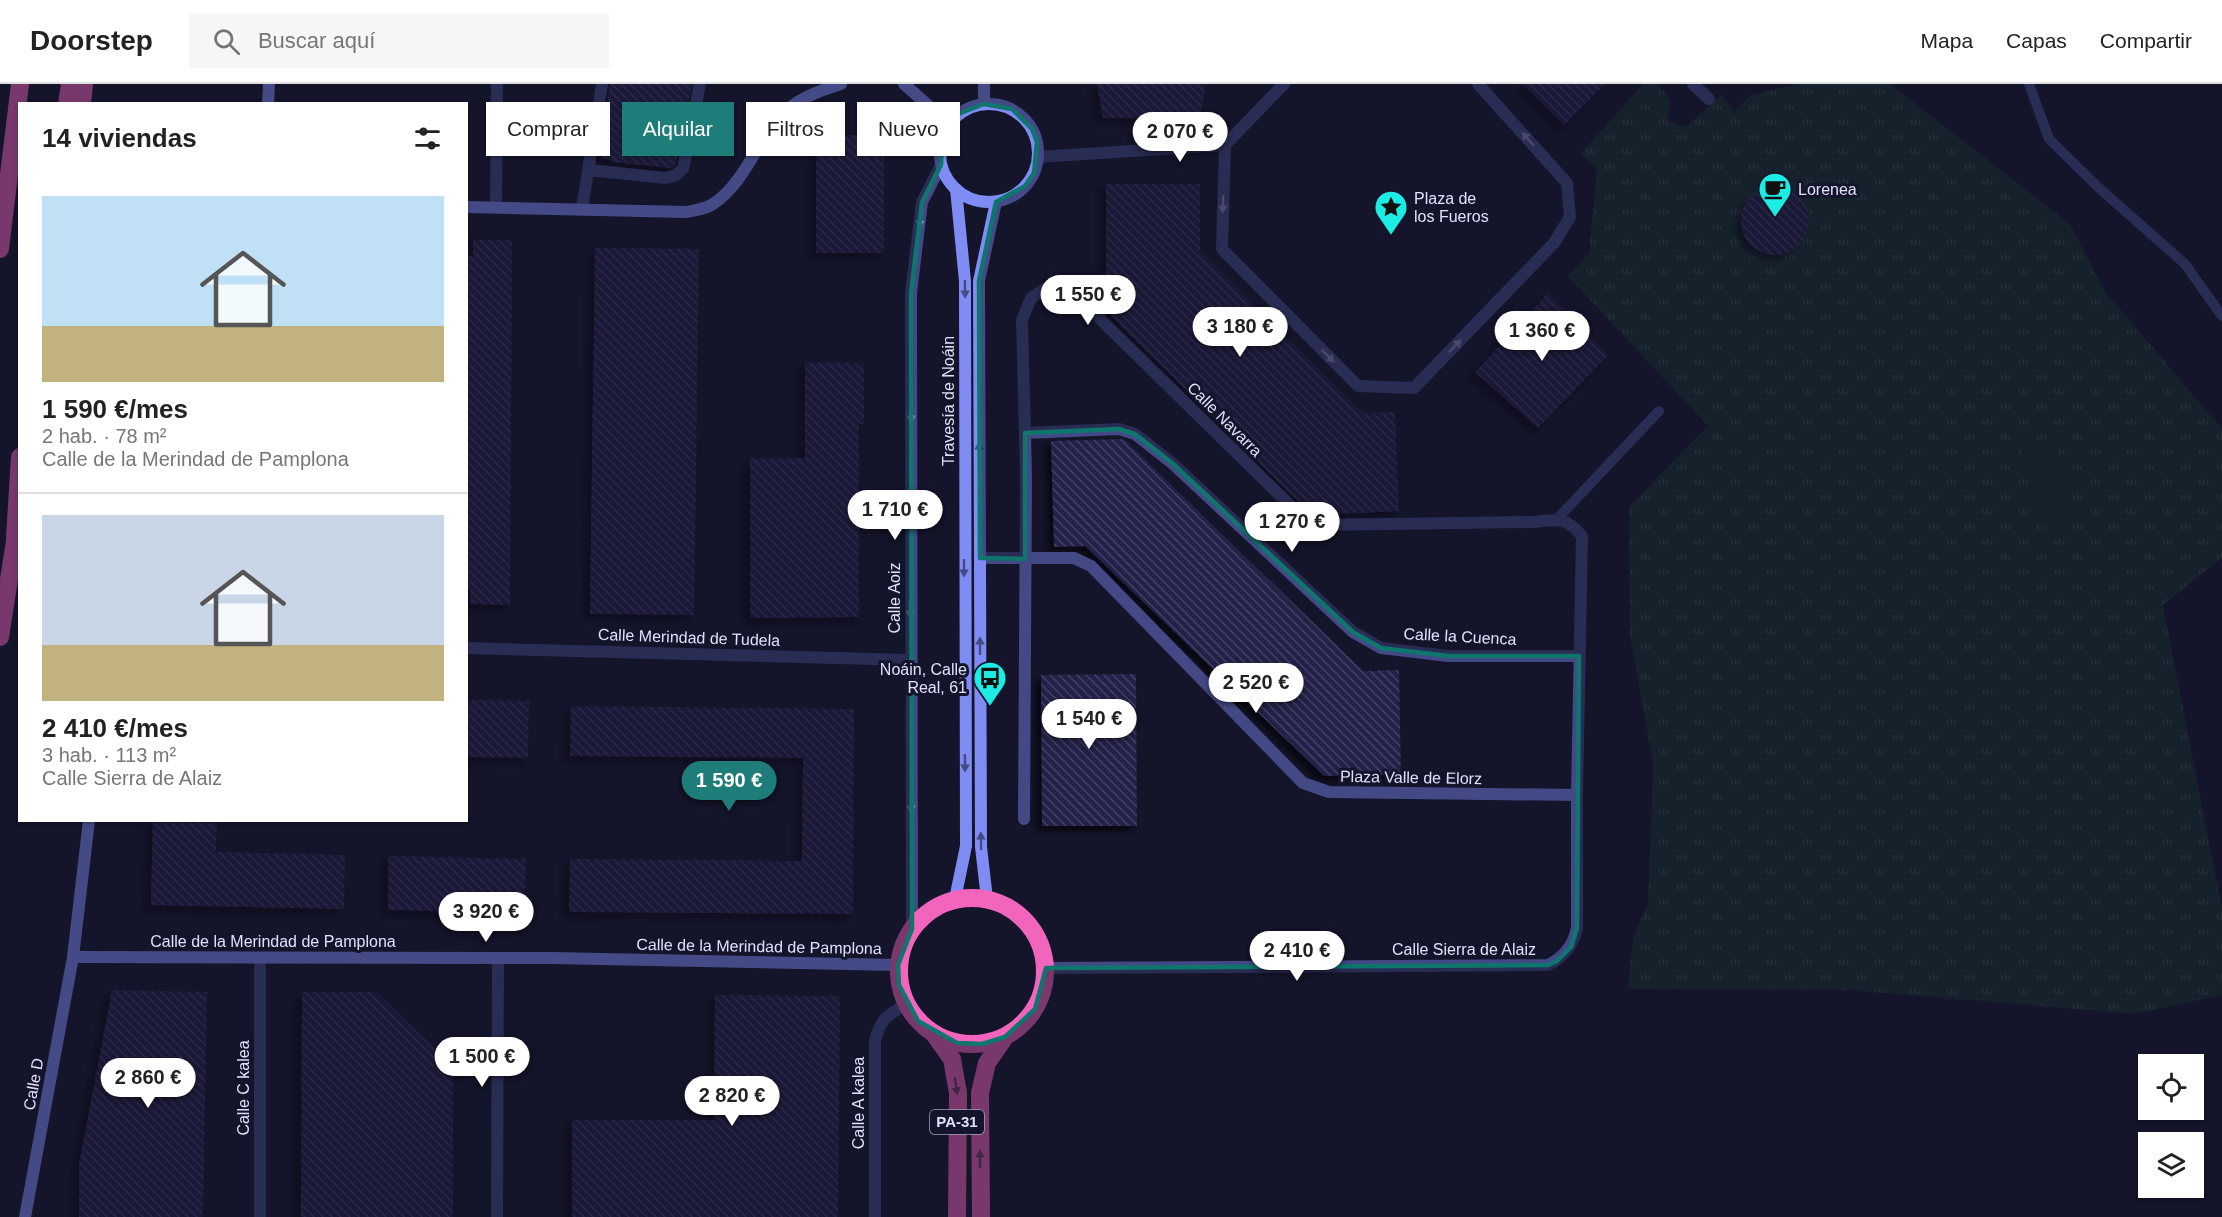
<!DOCTYPE html>
<html lang="es">
<head>
<meta charset="utf-8">
<style>
	body { margin:0; font-family:Arial,sans-serif; background:#f6f6f6; color:#222; height:100vh; display:flex; flex-direction:column; font-size:22px; white-space:nowrap }
	* { box-sizing:border-box; margin:0 }
	p { font-size:20px; color:#767676 }
	.icon { flex:none; width:33px; height:33px; fill:none; stroke:currentColor; stroke-width:2; stroke-linecap:round; stroke-linejoin:round }
	.map { position:relative; flex:1; overflow:hidden }
	.drawer { position:absolute; left:18px; top:18px; width:450px; height:720px; display:flex; flex-direction:column; background:#fff; border-radius:0px; box-shadow:0 2px 4px #0004 }
	.drawer>* { flex:none }
	.hud { position:absolute; left:486px; top:18px; width:570px; height:54px; display:flex; gap:12px }
	.tools { position:absolute; left:2138px; top:970px; display:grid; gap:12px }
	.tools a { display:grid; place-items:center; width:66px; height:66px; border-radius:0px; background:#fff; box-shadow:0 2px 4px #0004; font-size:30px }
	.price { position:absolute; translate:-50% -51px; padding:0 14px; border-radius:21px; background:#fff; color:#222; font-size:20px; line-height:39px; filter:drop-shadow(0 2px 3px #0008) }
	.price::after { content:''; position:absolute; left:50%; top:36px; width:18px; height:14px; margin-left:-9px; background:inherit; clip-path:polygon(0 0,100% 0,50% 100%) }
	.price.active { background:#1f7d79; color:#fff }
	ul { padding:0; list-style:none }
	li { display:grid; align-content:center; gap:12px; height:318px; padding:0 24px }
	li+li { border-top:2px solid #e0e0e0 }
	li span { display:grid; place-items:center; height:186px; border-radius:0px; color:#555 }
	li>.icon { margin-inline-start:auto }
	span .icon { width:108px; height:108px; fill:#fffc; stroke-width:1 }
	li b { font-size:26px }
	h2 { display:flex; justify-content:space-between; align-items:center; height:72px; padding:0 24px; font-size:26px }
	.chip { padding:0 21px; border-radius:0px; background:#fff; box-shadow:0 2px 4px #0004; font-size:21px; line-height:54px }
	.chip.active { background:#1f7d79; color:#fff }
	header { display:flex; align-items:center; gap:36px; box-sizing:border-box; height:84px; padding:0 30px; background:#fff; border-bottom:2px solid #e0e0e0 }
	header strong { font-size:28px }
	nav { display:flex; gap:33px; margin-inline-start:auto; font-size:21px }
	.search { width:420px; height:54px; background:#f6f6f6; display:flex; align-items:center; gap:15px; box-sizing:border-box; padding:0 21px; border-radius:0px; color:#767676; font-size:22px }
	.map>svg:first-child { display:block }
</style>
</head>
<body>
<header>
<strong>Doorstep</strong>
<div class="search"><svg class="icon" aria-label="search" viewBox="0 0 24 24"><circle cx="10" cy="10" r="6"/><path d="M15 15l6 6"/></svg>Buscar aquí</div>
<nav><a>Mapa</a><a>Capas</a><a>Compartir</a></nav>
</header>
<div class="map">
<svg width="2222" height="1133" viewBox="0 0 2222 1133">
	<defs>
		<pattern id="park-tufts" width="24" height="20" patternUnits="userSpaceOnUse" patternTransform="scale(1.5)"><rect width="24" height="20" fill="#17342f"/><path d="M3 7l-1-3M5 7V3M7 7l1-3M15 17l-1-3M17 17v-4M19 17l1-3" fill="none" stroke="#38514e"/></pattern>
		<pattern id="building-back-hatch" width="6" height="6" patternUnits="userSpaceOnUse" patternTransform="scale(1.5)"><rect width="6" height="6" fill="#24214a"/><path d="M-1 5l2 2M0 0l6 6M5-1l2 2" fill="none" stroke="#444165"/></pattern>
		<filter id="shadow"><feDropShadow dx="-5.5" dy="5.5" stdDeviation="3" flood-color="#0009"/></filter>
	</defs>
	<rect width="100%" height="100%" fill="#14142a"/>
	<path fill="url(#park-tufts)" d="M 1643,0 L 1658,0 L 1670,16 L 1668,37 L 1686,43 L 1722,10 L 1734,29 L 1751,11 L 1798,0 L 1890,0 L 2070,140 L 2104,206 L 2222,345 L 2222,474 L 2163,521 L 2222,825 L 2222,911 L 2135,930 L 1848,906 L 1628,905 L 1633,854 L 1648,819 L 1653,680 L 1630,552 L 1629,423 L 1708,342 L 1568,192 L 1589,169 L 1597,85 L 1581,69 Z"/>
	<path fill="#17342f" d="M 2055,356 L 2075,435 L 2040,443 L 2020,364 Z"/>
	<g fill="url(#building-back-hatch)" filter="url(#shadow)">
		<path d="M 610,0 L 692,0 L 676,79 L 672,84 L 612,78 L 611,76 L 602,74 L 603,43 Z"/>
		<path d="M 1097,0 L 1206,0 L 1200,34 L 1103,34 Z"/>
		<path d="M 1523,0 L 1605,0 L 1564,41 Z"/>
		<rect x="816" y="51" width="68" height="118"/>
		<path d="M 1106,100 L 1200,100 L 1200,168 L 1363,329 L 1395,328 L 1399,427 L 1314,431 L 1309,428 L 1106,227 Z"/>
		<circle cx="1775" cy="137" r="34"/>
		<path d="M 473,156 L 512,156 L 510,521 L 470,520 L 470,505 L 466,505 L 466,172 L 473,172 Z"/>
		<path d="M 595,164 L 699,165 L 694,531 L 590,530 Z"/>
		<path d="M 1548,209 L 1608,271 L 1538,344 L 1475,288 Z"/>
		<path d="M 805,278 L 864,279 L 864,340 L 859,340 L 859,533 L 750,534 L 750,374 L 805,374 Z"/>
		<path d="M 1124,355 L 1363,587 L 1399,586 L 1401,691 L 1324,692 L 1085,462 L 1054,463 L 1051,357 Z"/>
		<path d="M 1136,590 L 1137,742 L 1042,742 L 1041,591 Z"/>
		<path d="M 466,616 L 529,617 L 528,674 L 466,673 Z"/>
		<path d="M 571,622 L 854,625 L 853,830 L 569,828 L 570,775 L 802,777 L 803,674 L 570,672 Z"/>
		<path d="M 153,736 L 217,736 L 216,768 L 345,771 L 344,825 L 151,821 Z"/>
		<path d="M 388,772 L 526,775 L 524,829 L 388,826 Z"/>
		<path d="M 112,906 L 207,908 L 203,1133 L 79,1133 L 79,1081 Z"/>
		<path d="M 302,908 L 376,908 L 453,982 L 453,1133 L 301,1133 Z"/>
		<path d="M 715,911 L 840,912 L 838,1133 L 572,1133 L 572,1036 L 714,1036 Z"/>
	</g>
	<g fill="none" stroke-linecap="round" stroke-linejoin="round">
		<g stroke="#434985" stroke-width="10">
			<path d="M 2029,0 L 2049,55 L 2099,104 L 2185,180 L 2222,232"/>
			<path d="M 1557,435 L 1659,327"/>
		</g>
		<g stroke="#434985" stroke-width="12">
			<path d="M 1693,0 L 1709,15"/>
			<path d="M 1225,61 L 1222,165 L 1358,302 L 1414,304 L 1554,159 L 1570,133 L 1567,99 L 1478,0"/>
			<path d="M 1038,73 L 1225,61 L 1284,0"/>
			<path d="M 588,86 L 666,94 L 676,91 L 683,85 L 700,0"/>
			<path d="M 496,122 L 497,0"/>
			<path d="M 582,124 L 602,0"/>
			<path d="M 1025,349 L 1119,345 L 1135,350 L 1172,379 L 1353,548 L 1381,564 L 1448,572 L 1579,572"/>
			<path d="M 980,474 L 1074,474 L 1091,482 L 1303,699 L 1329,708 L 1577,711"/>
			<path d="M 466,564 L 910,576"/>
			<path d="M 1024,735 L 1026,391 L 1022,236 L 1031,214 L 1057,197 C 1084,201 1088,215 1101,236 L 1303,434 L 1314,441 L 1535,438 C 1559,435 1566,433 1582,452 L 1577,711 L 1577,844 C 1573,862 1564,873 1548,881 L 1046,884"/>
			<path d="M 912,845 L 911,209 L 922,118 L 941,81"/>
			<path d="M 260,874 L 260,1133"/>
			<path d="M 497,1133 L 498,874"/>
			<path d="M 875,1133 L 875,956 C 881,934 888,931 906,920"/>
		</g>
		<g stroke="#7f8cf4" stroke-width="12">
			<path d="M 904,0 L 949,40"/>
			<path d="M 984,0 L 984,20"/>
			<path d="M 268,20 L 269,0"/>
			<circle cx="989" cy="69" r="49"/>
			<path d="M 466,123 L 687,128 C 695,126 706,125 713,120 C 743,100 755,63 777,36 C 793,16 818,7 841,0"/>
			<path d="M 955,815 L 966,762 L 965,197 L 956,105"/>
			<path d="M 987,815 L 981,763 L 979,197 L 996,118"/>
			<path d="M 73,873 L 551,874 L 898,881"/>
			<path d="M 25,1133 L 73,873 L 89,736"/>
		</g>
		<g stroke="#f265bc" stroke-width="18">
			<path d="M 67,20 L 70,0"/>
			<path d="M 82,20 L 84,0"/>
			<path d="M 0,165 L 20,0"/>
			<path d="M 15,453 L 20,373"/>
			<path d="M 0,553 L 15,457 L 20,441"/>
			<circle cx="972" cy="887" r="73"/>
			<path d="M 934,950 L 952,975 L 958,1009 L 957,1133"/>
			<path d="M 981,1133 L 980,1009 L 987,979 L 1005,953"/>
		</g>
	</g>
	<defs><path id="oneway-solid" d="M-6-.8H1V-3.2L6.5 0L1 3.2V.8H-6Z" transform="scale(1.5)"/></defs>
	<g fill="#8a8dbb">
		<use href="#oneway-solid" transform="translate(1528 55) rotate(-131)"/>
		<use href="#oneway-solid" transform="translate(1223 120) rotate(91)"/>
		<use href="#oneway-solid" transform="translate(920 135) rotate(97)"/>
		<use href="#oneway-solid" transform="translate(1455 262) rotate(-46)"/>
		<use href="#oneway-solid" transform="translate(1328 272) rotate(45)"/>
		<use href="#oneway-solid" transform="translate(911 330) rotate(90)"/>
		<use href="#oneway-solid" transform="translate(910 525) rotate(90)"/>
		<use href="#oneway-solid" transform="translate(911 720) rotate(90)"/>
	</g>
	<g fill="#444a85">
		<use href="#oneway-solid" transform="translate(965 205) rotate(89)"/>
		<use href="#oneway-solid" transform="translate(979 367) rotate(-90)"/>
		<use href="#oneway-solid" transform="translate(964 484) rotate(90)"/>
		<use href="#oneway-solid" transform="translate(980 562) rotate(-90)"/>
		<use href="#oneway-solid" transform="translate(965 679) rotate(89)"/>
		<use href="#oneway-solid" transform="translate(981 757) rotate(-91)"/>
	</g>
	<g fill="#78386c">
		<use href="#oneway-solid" transform="translate(956 1002) rotate(82)"/>
		<use href="#oneway-solid" transform="translate(980 1075) rotate(-90)"/>
	</g>
	<path d="M0 0H2222V1133H0ZM 984,20 L 1012,25 L 1032,45 L 1037,58 L 1034,89 L 1025,102 L 996,118 L 979,197 L 980,474 L 1025,475 L 1025,349 L 1119,345 L 1135,350 L 1172,379 L 1353,548 L 1381,564 L 1448,572 L 1579,572 L 1577,844 L 1571,863 L 1557,877 L 1548,881 L 1046,884 L 1035,925 L 1005,953 L 982,960 L 957,959 L 918,937 L 899,901 L 898,881 L 912,845 L 911,209 L 922,118 L 941,81 L 942,53 L 958,30 Z" fill="#14142a" fill-opacity=".55" fill-rule="evenodd"/>
	<path fill="none" stroke="#0f766e" stroke-width="4.5" stroke-linejoin="round" d="M 984,20 L 1012,25 L 1032,45 L 1037,58 L 1034,89 L 1025,102 L 996,118 L 979,197 L 980,474 L 1025,475 L 1025,349 L 1119,345 L 1135,350 L 1172,379 L 1353,548 L 1381,564 L 1448,572 L 1579,572 L 1577,844 L 1571,863 L 1557,877 L 1548,881 L 1046,884 L 1035,925 L 1005,953 L 982,960 L 957,959 L 918,937 L 899,901 L 898,881 L 912,845 L 911,209 L 922,118 L 941,81 L 942,53 L 958,30 Z"/>
	<defs>
		<g id="cafe-pin" transform="scale(1.725)"><path d="M0 17L-7.5 6A9.5 9.5 0 1 1 7.5 6Z" fill="#1cece4" stroke="#14142a"/><path d="M-5.5-4.5H6V0H3Q3 3.5 0 3.5H-2.5Q-5.5 3.5-5.5 0ZM3-3.2v2h1.7v-2ZM-6 4.5H4V6H-6Z" fill="#111"/></g>
		<g id="sight-pin" transform="scale(1.725)"><path d="M0 17L-7.5 6A9.5 9.5 0 1 1 7.5 6Z" fill="#1cece4" stroke="#14142a"/><path d="M0-6L1.8-2.2L6-1.7L2.9 1.2L3.7 5.4L0 3.3L-3.7 5.4L-2.9 1.2L-6-1.7L-1.8-2.2Z" fill="#111"/></g>
		<g id="bus-pin" transform="scale(1.725)"><path d="M0 17L-7.5 6A9.5 9.5 0 1 1 7.5 6Z" fill="#1cece4" stroke="#14142a"/><path d="M-5-6H5V4H4V6H2V4H-2V6H-4V4H-5ZM-3.5-4V0h7V-4ZM-3.5 1.2v1.5H-2V1.2ZM2 1.2v1.5H3.5V1.2Z" fill="#111"/></g>
	</defs>
	<g fill-rule="evenodd">
		<use href="#cafe-pin" x="1775" y="105"/>
		<use href="#sight-pin" x="1391" y="123"/>
		<use href="#bus-pin" x="990" y="594"/>
	</g>
	<g text-anchor="middle" stroke-width="6" stroke-linejoin="round" paint-order="stroke">
		<rect fill="#14142a" stroke="#a3a3bd" stroke-width="1.5" x="930" y="1026" width="54" height="24" rx="4.5"/>
		<g font-size="15" font-weight="bold" fill="#e0e0fc">
			<text x="957" y="1043">PA-31</text>
		</g>
		<g font-size="16" fill="#e0e0fc" stroke="#14142a" text-anchor="start">
			<text x="1798" y="111">Lorenea</text>
			<text x="1414" y="120">Plaza de<tspan x="1414" dy="18">los Fueros</tspan></text>
			<text x="967" y="591" text-anchor="end">Noáin, Calle<tspan x="967" dy="18">Real, 61</tspan></text>
		</g>
		<g font-size="16" fill="#e0e0fc" stroke="#14142a">
			<text transform="translate(948 317) rotate(-90)" y="6">Travesía de Noáin</text>
			<text transform="translate(1225 335) rotate(45)" y="6">Calle Navarra</text>
			<text transform="translate(894 514) rotate(-90)" y="6">Calle Aoiz</text>
			<text transform="translate(1460 552) rotate(3)" y="6">Calle la Cuenca</text>
			<text transform="translate(689 553) rotate(2)" y="6">Calle Merindad de Tudela</text>
			<text transform="translate(1411 693) rotate(1)" y="6">Plaza Valle de Elorz</text>
			<text x="273" y="863">Calle de la Merindad de Pamplona</text>
			<text transform="translate(759 862) rotate(1)" y="6">Calle de la Merindad de Pamplona</text>
			<text x="1464" y="871">Calle Sierra de Alaiz</text>
			<text transform="translate(33 1000) rotate(-80)" y="6">Calle D</text>
			<text transform="translate(243 1004) rotate(-90)" y="6">Calle C kalea</text>
			<text transform="translate(858 1019) rotate(-90)" y="6">Calle A kalea</text>
		</g>
	</g>
</svg>
<div class="tools">
<a><svg class="icon" aria-label="locate" viewBox="0 0 24 24"><circle cx="12" cy="12" r="6"/><path d="M12 2v4M12 18v4M2 12h4M18 12h4"/></svg></a>
<a><svg class="icon" aria-label="layers" viewBox="0 0 24 24"><path d="M12 4l9 5-9 5-9-5zM3 14l9 5 9-5"/></svg></a>
</div>
<b class="price" style="left:1180px;top:79px">2 070 €</b>
<b class="price" style="left:1088px;top:242px">1 550 €</b>
<b class="price" style="left:1240px;top:274px">3 180 €</b>
<b class="price" style="left:1542px;top:278px">1 360 €</b>
<b class="price" style="left:895px;top:457px">1 710 €</b>
<b class="price" style="left:1292px;top:469px">1 270 €</b>
<b class="price" style="left:1256px;top:630px">2 520 €</b>
<b class="price" style="left:1089px;top:666px">1 540 €</b>
<b class="price active" style="left:729px;top:728px">1 590 €</b>
<b class="price" style="left:486px;top:859px">3 920 €</b>
<b class="price" style="left:1297px;top:898px">2 410 €</b>
<b class="price" style="left:482px;top:1004px">1 500 €</b>
<b class="price" style="left:148px;top:1025px">2 860 €</b>
<b class="price" style="left:732px;top:1043px">2 820 €</b>
<div class="hud">
<a class="chip">Comprar</a>
<a class="chip active">Alquilar</a>
<a class="chip">Filtros</a>
<a class="chip">Nuevo</a>
</div>
<section class="drawer">
<h2>14 viviendas<svg class="icon" aria-label="filters" viewBox="0 0 24 24"><path d="M4 7h16M4 17h16"/><circle cx="9" cy="7" r="2"/><circle cx="15" cy="17" r="2"/></svg></h2>
<ul>
<li><span style="background:linear-gradient(#bfe0f5 70%,#c2b280 0)"><svg class="icon" aria-label="home" viewBox="0 0 24 24"><path d="M3 11l9-7 9 7M6 9v11h12V9"/></svg></span><div><b>1 590 €/mes</b><p>2 hab. · 78 m²</p><p>Calle de la Merindad de Pamplona</p></div></li>
<li><span style="background:linear-gradient(#c9d6e8 70%,#c2b280 0)"><svg class="icon" aria-label="home" viewBox="0 0 24 24"><path d="M3 11l9-7 9 7M6 9v11h12V9"/></svg></span><div><b>2 410 €/mes</b><p>3 hab. · 113 m²</p><p>Calle Sierra de Alaiz</p></div></li>
</ul>
</section>
</div>
</body>
</html>
